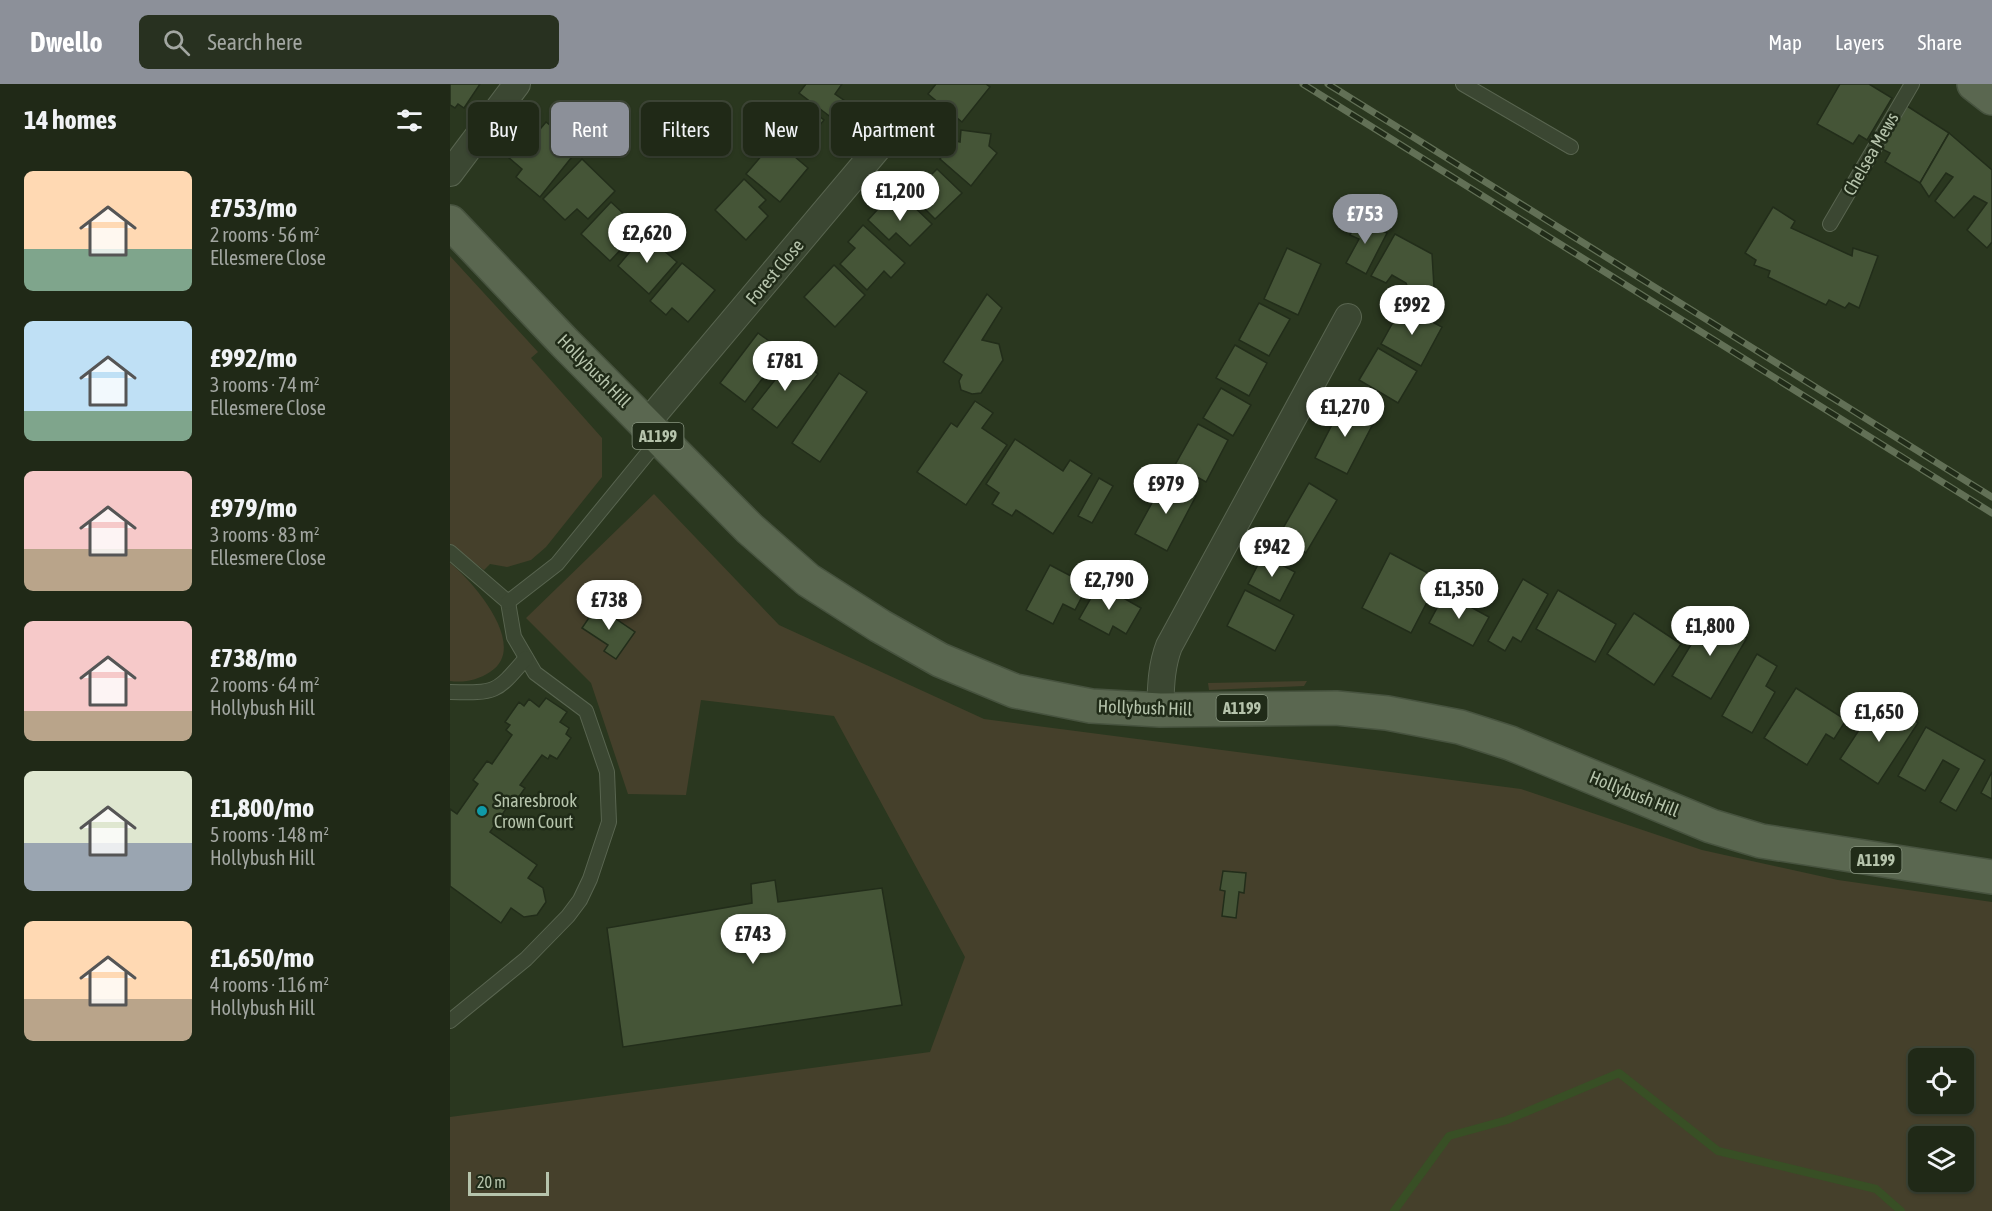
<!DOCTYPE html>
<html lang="en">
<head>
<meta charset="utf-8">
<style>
	body { margin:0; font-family:"Asap Condensed",sans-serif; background:#283120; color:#f1f3f6; height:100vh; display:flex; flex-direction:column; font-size:22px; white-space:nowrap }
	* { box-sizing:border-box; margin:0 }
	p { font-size:20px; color:#a2a6a1 }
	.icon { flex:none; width:33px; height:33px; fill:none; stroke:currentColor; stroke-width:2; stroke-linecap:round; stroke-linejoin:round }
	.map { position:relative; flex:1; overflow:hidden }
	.sheet { display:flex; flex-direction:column; background:#202917; width:450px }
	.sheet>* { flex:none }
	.guide { position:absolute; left:18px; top:18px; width:570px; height:54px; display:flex; gap:12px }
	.fabs { position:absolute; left:1458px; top:964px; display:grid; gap:12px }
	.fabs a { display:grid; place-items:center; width:66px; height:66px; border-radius:9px; background:#202917; box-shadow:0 2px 4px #0004,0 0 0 2px #3d4536; font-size:30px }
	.scale { position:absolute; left:18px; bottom:15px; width:81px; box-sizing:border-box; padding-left:6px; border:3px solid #b6c4ac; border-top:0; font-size:16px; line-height:21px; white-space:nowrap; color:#b6c4ac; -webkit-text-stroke:4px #202b18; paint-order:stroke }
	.price { position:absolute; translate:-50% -51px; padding:0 14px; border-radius:21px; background:#fff; color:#222; font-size:20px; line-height:39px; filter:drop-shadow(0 2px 3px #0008) }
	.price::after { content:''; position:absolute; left:50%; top:36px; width:18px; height:14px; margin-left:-9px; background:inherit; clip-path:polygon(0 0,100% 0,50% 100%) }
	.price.active { background:#8c9099; color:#fff }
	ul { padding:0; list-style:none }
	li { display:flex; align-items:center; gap:18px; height:150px; padding:0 24px }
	li span { display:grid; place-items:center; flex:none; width:168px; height:120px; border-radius:9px; color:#555 }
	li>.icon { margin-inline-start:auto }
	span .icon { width:72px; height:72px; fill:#fffc; stroke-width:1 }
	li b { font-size:26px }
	h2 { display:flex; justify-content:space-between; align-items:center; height:72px; padding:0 24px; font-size:26px }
	.tag { padding:0 21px; border-radius:9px; background:#202917; box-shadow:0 2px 4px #0004,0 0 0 2px #3d4536; font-size:21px; line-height:54px }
	.tag.active { background:#8c9099; color:#fff }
	header { display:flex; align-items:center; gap:36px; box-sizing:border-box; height:84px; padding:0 30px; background:#8c9099; color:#fff }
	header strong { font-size:28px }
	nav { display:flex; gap:33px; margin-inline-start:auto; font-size:21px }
	.search { width:420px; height:54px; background:#283120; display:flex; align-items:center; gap:15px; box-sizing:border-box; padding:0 21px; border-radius:9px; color:#a2a6a1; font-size:22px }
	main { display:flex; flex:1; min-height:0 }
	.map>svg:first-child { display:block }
</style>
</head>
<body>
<header>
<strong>Dwello</strong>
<div class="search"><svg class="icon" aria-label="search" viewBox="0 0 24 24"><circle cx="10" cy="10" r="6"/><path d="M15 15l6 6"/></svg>Search here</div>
<nav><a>Map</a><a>Layers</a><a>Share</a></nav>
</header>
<main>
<section class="sheet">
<h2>14 homes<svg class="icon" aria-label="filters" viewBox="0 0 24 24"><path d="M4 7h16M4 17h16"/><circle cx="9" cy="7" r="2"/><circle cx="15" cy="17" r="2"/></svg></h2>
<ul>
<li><span style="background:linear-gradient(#ffd9b3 65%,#7fa58c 0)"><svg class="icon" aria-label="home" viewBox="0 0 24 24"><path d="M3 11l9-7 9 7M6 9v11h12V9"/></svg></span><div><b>£753/mo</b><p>2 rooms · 56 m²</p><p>Ellesmere Close</p></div></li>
<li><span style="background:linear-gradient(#bfe0f5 75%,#7fa58c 0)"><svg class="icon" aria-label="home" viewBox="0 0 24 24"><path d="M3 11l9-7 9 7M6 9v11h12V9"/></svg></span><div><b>£992/mo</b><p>3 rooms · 74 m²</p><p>Ellesmere Close</p></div></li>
<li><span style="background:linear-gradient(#f6c9c9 65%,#b9a48a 0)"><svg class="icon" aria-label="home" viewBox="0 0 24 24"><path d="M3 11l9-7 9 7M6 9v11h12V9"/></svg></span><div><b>£979/mo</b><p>3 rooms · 83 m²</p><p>Ellesmere Close</p></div></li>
<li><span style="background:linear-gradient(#f6c9c9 75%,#b9a48a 0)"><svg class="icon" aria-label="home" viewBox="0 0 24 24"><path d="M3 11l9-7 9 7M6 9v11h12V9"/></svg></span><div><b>£738/mo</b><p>2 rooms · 64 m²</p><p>Hollybush Hill</p></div></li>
<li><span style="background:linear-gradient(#dfe7d0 60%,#9aa5b1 0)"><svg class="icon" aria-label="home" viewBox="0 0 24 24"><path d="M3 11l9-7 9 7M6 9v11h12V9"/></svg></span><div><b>£1,800/mo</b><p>5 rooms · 148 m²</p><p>Hollybush Hill</p></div></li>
<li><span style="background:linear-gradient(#ffd9b3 65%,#b9a48a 0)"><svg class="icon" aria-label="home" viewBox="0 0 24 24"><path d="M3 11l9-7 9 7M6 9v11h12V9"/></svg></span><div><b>£1,650/mo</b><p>4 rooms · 116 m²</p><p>Hollybush Hill</p></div></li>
</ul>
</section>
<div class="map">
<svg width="1542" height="1127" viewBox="0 0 1542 1127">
	<rect width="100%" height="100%" fill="#2a371f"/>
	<g fill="#45402b" fill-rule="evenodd">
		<path d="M 0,172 L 88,268 L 81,274 L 152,354 L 152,393 L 96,463 L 81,476 L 57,483 L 40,480 L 34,486 L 0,461 Z"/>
		<path d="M 204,410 L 329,541 L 534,635 L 1071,705 L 1252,766 L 1388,796 L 1542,818 L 1542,1127 L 0,1127 L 0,1033 L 480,968 L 515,873 L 384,632 L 251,616 L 236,711 L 178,710 L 141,599 L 76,534 ZM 1468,975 L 1514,975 L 1514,1020 L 1468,1020 ZM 1468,1053 L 1514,1053 L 1514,1098 L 1468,1098 Z"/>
		<path d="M 0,479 C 23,497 80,563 40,588 C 28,596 14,599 0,597 Z"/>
		<path d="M 857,597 L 854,602 L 759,606 L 758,599 Z"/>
	</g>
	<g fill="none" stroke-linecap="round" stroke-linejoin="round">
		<path stroke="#384f25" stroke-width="8" d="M 944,1127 L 999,1052 L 1057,1036 L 1169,989 L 1268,1067 L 1426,1105 L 1451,1127"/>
	</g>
	<g fill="#455537" stroke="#222d1a" stroke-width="1.5">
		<path d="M 0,0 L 30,0 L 14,24 L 8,20 L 5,24 L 0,21 Z"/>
		<path d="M 356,0 L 392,0 L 385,10 L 395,17 L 382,34 L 349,9 Z"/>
		<path d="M 486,0 L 536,0 L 540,3 L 512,38 L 478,10 Z"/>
		<path d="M 1390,0 L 1419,0 L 1442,14 L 1417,56 L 1409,51 L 1403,60 L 1367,40 Z"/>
		<path d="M 349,17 L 374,36 L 348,68 L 324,49 Z"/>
		<path d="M 1457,22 L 1499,49 L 1470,99 L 1435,78 L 1440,69 L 1432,65 Z"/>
		<path d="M 96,38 L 129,64 L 90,113 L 66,93 L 72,85 L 52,68 L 69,47 L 81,56 Z"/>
		<path d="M 511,46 L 541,50 L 539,62 L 547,69 L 521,102 L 490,75 L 503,56 L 510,58 Z"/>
		<path d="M 1499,49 L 1542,86 L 1542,158 L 1537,164 L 1517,146 L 1537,119 L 1524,112 L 1504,134 L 1485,117 L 1503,93 L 1496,89 L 1479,113 L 1470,99 Z"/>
		<path d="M 325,56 L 358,84 L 330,118 L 296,90 Z"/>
		<path d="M 132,75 L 165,107 L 138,135 L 127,125 L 115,136 L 93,115 Z"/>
		<path d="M 487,85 L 512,109 L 485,135 L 457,107 L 471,93 L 475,97 Z"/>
		<path d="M 294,95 L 316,116 L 309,123 L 318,132 L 296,156 L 265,126 Z"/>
		<path d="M 438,114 L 452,127 L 460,119 L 482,140 L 460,162 L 446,149 L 439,156 L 418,136 Z"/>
		<path d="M 161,118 L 190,145 L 160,177 L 131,150 Z"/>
		<path d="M 1323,123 L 1345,137 L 1341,144 L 1402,172 L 1403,164 L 1428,172 L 1409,224 L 1399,219 L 1395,224 L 1379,216 L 1376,221 L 1318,193 L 1320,187 L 1304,181 L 1306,176 L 1295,169 Z"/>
		<path d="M 909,134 L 937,149 L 916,190 L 896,179 L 909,155 L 900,151 Z"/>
		<path d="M 413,141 L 455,179 L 441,194 L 434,187 L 417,206 L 390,180 L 405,164 L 398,158 Z"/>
		<path d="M 195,150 L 227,178 L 199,210 L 168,182 Z"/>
		<path d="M 945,150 L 982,170 L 984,203 L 960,209 L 956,199 L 942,191 L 936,199 L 921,192 Z"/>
		<path d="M 837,164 L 871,180 L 848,231 L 814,215 Z"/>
		<path d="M 232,179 L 265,206 L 238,238 L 222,224 L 216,231 L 200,217 Z"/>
		<path d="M 384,181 L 415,211 L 385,243 L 354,213 Z"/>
		<path d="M 537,210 L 552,224 L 532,256 L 549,260 L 553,276 L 531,309 L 522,310 L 511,306 L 509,297 L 512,291 L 493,278 Z"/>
		<path d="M 809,219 L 840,235 L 819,272 L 789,256 Z"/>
		<path d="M 952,222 L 992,243 L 971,282 L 931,260 Z"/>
		<path d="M 308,249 L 333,267 L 295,318 L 270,299 Z"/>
		<path d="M 785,261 L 817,279 L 799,312 L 766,294 Z"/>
		<path d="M 928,264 L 967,287 L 948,319 L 909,296 Z"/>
		<path d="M 344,272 L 368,290 L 327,344 L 302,325 Z"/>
		<path d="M 389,289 L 417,308 L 370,378 L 342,359 Z"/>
		<path d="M 771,304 L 801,321 L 783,352 L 753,334 Z"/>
		<path d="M 525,317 L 543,329 L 532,344 L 557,361 L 516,421 L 467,388 L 501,339 L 507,343 Z"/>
		<path d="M 894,317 L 926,334 L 897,390 L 865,374 Z"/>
		<path d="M 748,340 L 778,356 L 756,398 L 725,381 Z"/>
		<path d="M 565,355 L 613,387 L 620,376 L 642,390 L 603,450 L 566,426 L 562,432 L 542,420 L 549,409 L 536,400 Z"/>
		<path d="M 649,394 L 663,402 L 642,439 L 628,432 Z"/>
		<path d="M 715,395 L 746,412 L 717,467 L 685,450 Z"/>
		<path d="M 859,399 L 887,416 L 856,469 L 828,453 Z"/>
		<path d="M 940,469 L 989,495 L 961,549 L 912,524 Z"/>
		<path d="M 813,471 L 845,488 L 830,517 L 798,500 Z"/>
		<path d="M 600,481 L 638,501 L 625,526 L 613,520 L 603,540 L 576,526 Z"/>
		<path d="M 1073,495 L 1098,510 L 1071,558 L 1063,553 L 1055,567 L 1038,557 Z"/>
		<path d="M 649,500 L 691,524 L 676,550 L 663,542 L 659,551 L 629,535 Z"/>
		<path d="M 795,506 L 844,531 L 825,567 L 777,542 Z"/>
		<path d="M 1108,506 L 1166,540 L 1145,578 L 1086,545 Z"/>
		<path d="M 995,509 L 1039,533 L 1023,562 L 979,539 Z"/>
		<path d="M 147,522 L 185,548 L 166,575 L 154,567 L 158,561 L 132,544 Z"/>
		<path d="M 1184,529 L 1231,560 L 1204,601 L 1157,570 Z"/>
		<path d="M 1259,531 L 1297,554 L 1261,615 L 1222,592 Z"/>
		<path d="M 1307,570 L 1327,582 L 1316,602 L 1325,608 L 1302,649 L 1272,632 Z"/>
		<path d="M 1346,604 L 1396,636 L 1384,655 L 1376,650 L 1357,681 L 1314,654 Z"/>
		<path d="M 96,614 L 117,628 L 110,638 L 119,644 L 116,650 L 121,654 L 107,675 L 100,671 L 98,675 L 92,671 L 70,701 L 75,704 L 61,724 L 58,722 L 40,748 L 87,781 L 78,794 L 93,804 L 96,818 L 87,831 L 74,833 L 61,824 L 51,839 L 0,802 L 0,725 L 7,730 L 28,700 L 23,696 L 37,677 L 42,680 L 62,651 L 56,646 L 60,641 L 55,638 L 69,618 L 74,622 L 79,615 L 89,623 Z"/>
		<path d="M 1424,623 L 1439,633 L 1446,624 L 1468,639 L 1428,700 L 1390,675 Z"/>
		<path d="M 1476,643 L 1535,676 L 1506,727 L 1490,718 L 1509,685 L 1493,676 L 1475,707 L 1448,692 Z"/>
		<path d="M 1542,688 L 1542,715 L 1531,709 Z"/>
		<path d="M 773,787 L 796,789 L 794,809 L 789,808 L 786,834 L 772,832 L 775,807 L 770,806 Z"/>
		<path d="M 325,796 L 328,818 L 432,804 L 452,921 L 173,963 L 157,844 L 302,819 L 301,800 Z"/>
	</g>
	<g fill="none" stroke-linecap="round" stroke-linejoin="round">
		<g stroke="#596550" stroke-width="16">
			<g id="lane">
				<path d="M 1013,0 L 1121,63"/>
				<path d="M 1380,140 L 1462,0"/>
				<path d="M 0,468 L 58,518 L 64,553 L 85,589 L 136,627 L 157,688 L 159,738 L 140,795 L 130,816 L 118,832 L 76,875 L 0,937"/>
				<path d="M 58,518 L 107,480 L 210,354"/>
				<path d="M 0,608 C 47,609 46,609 76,574"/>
			</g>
		</g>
		<g stroke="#596550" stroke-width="28">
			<g id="street">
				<path d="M 0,89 L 67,0"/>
				<path d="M 196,340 L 429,63"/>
				<path d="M 710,626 C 711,603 711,583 719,562 L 898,233"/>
			</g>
		</g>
		<g stroke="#47533f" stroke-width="36">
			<g id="primary">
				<path d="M 1524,0 L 1542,14"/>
				<path d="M 0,138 L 115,259 L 300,445 L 358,496 L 430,542 L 490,576 L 565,607 L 641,622 L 710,626 L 886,624 L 937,629 L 1010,643 L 1060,659 L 1261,742 L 1311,757 L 1542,793"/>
			</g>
		</g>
		<use href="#lane" stroke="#3b4732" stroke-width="14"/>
		<use href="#street" stroke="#3b4732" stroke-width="26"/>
		<use href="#primary" stroke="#5a6750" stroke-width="33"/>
		<g stroke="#627056" stroke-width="7">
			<g id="rail">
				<path d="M 853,0 L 1542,429"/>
				<path d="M 878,0 L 1542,413"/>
			</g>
		</g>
		<use href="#rail" stroke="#202b18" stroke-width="4.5" stroke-dasharray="14" stroke-linecap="butt"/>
	</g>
	<circle fill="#0f9aa8" stroke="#202b18" stroke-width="2" cx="32" cy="727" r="6"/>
	<g text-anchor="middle" stroke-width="5" stroke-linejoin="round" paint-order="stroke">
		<g fill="#202b18" stroke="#899680" stroke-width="1.5">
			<rect x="182.5" y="339" width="51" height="26" rx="4.5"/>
			<rect x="766.5" y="611" width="51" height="26" rx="4.5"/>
			<rect x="1400.5" y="763" width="51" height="26" rx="4.5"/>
		</g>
		<g font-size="16" font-weight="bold" fill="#b6c4ac">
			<text x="208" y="358">A1199</text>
			<text x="792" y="630">A1199</text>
			<text x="1426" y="782">A1199</text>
		</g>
		<g font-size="18" fill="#b6c4ac" stroke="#202b18">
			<text transform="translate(1421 70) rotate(-60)" y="6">Chelsea Mews</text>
			<text transform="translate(325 188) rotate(-50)" y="6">Forest Close</text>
			<text transform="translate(144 287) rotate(45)" y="6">Hollybush Hill</text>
			<text transform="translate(695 624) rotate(2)" y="6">Hollybush Hill</text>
			<text transform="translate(1184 710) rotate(22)" y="6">Hollybush Hill</text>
		</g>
		<g font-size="18" fill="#b6c4ac" stroke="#202b18" text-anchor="start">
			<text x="44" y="723">Snaresbrook<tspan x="44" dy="21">Crown Court</tspan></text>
		</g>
	</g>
</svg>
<div class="fabs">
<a><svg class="icon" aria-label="locate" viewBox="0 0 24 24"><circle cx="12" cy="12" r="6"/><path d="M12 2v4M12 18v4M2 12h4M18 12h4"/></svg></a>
<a><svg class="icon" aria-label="layers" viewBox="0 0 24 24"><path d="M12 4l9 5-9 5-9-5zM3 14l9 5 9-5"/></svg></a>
</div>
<div class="scale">20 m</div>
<b class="price" style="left:450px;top:138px">£1,200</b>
<b class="price active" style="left:915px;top:161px">£753</b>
<b class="price" style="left:197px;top:180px">£2,620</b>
<b class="price" style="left:962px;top:252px">£992</b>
<b class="price" style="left:335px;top:308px">£781</b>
<b class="price" style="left:895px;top:354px">£1,270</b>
<b class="price" style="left:716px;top:431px">£979</b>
<b class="price" style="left:822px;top:494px">£942</b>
<b class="price" style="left:659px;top:527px">£2,790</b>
<b class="price" style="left:1009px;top:536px">£1,350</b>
<b class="price" style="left:159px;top:547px">£738</b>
<b class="price" style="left:1260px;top:573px">£1,800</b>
<b class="price" style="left:1429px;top:659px">£1,650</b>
<b class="price" style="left:303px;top:881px">£743</b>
<div class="guide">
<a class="tag">Buy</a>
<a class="tag active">Rent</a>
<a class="tag">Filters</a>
<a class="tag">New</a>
<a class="tag">Apartment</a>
</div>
</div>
</main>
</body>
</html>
